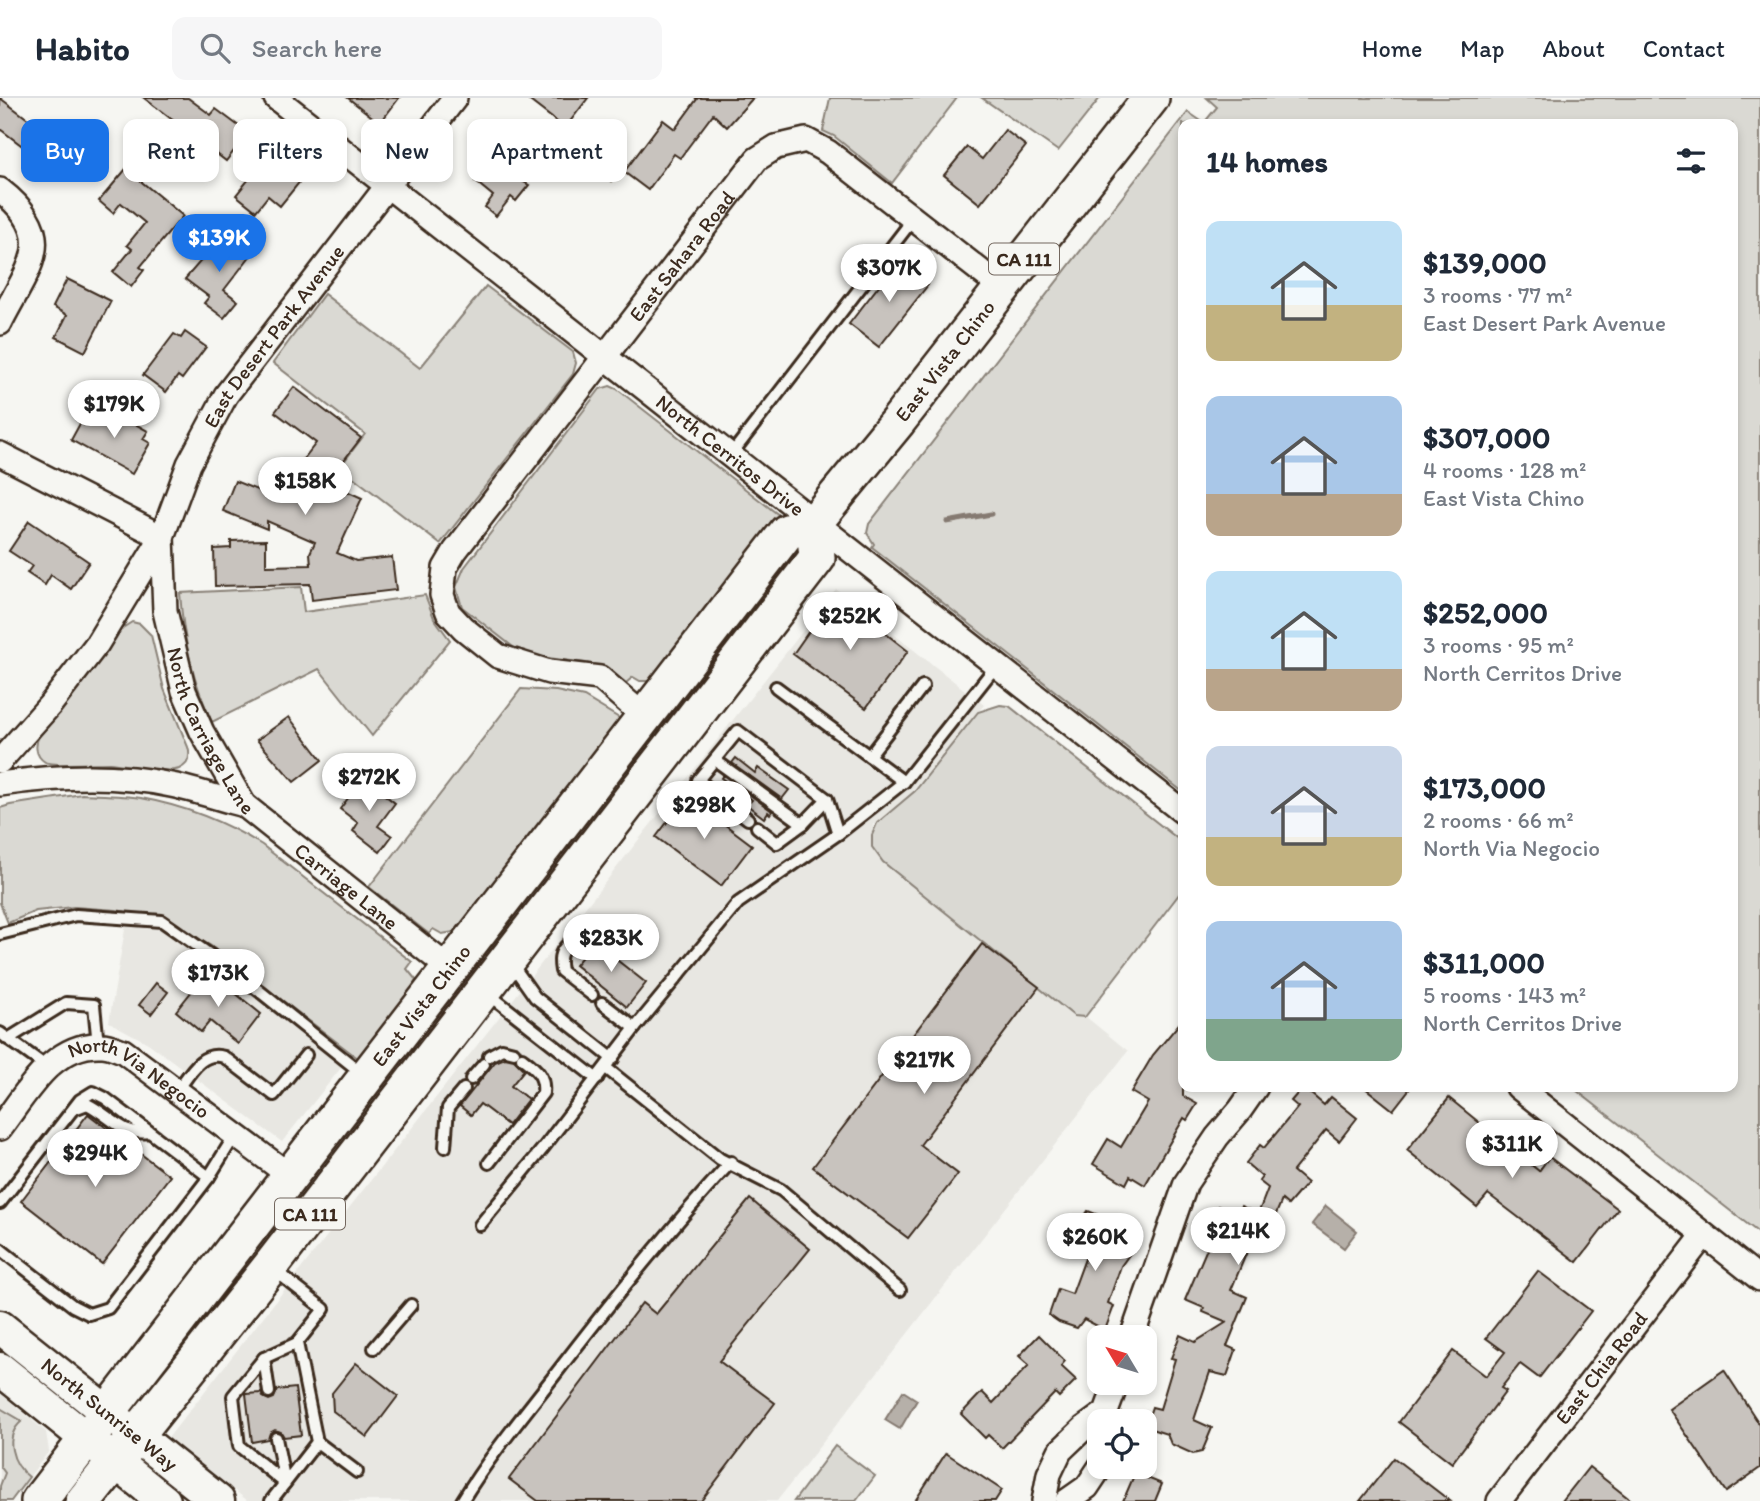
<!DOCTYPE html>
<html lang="en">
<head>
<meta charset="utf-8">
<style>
	body { margin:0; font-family:Itim,sans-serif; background:#f6f6f7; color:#1f2937; height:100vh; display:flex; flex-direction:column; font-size:26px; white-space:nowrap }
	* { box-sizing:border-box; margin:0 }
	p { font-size:23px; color:#747a83 }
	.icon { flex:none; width:38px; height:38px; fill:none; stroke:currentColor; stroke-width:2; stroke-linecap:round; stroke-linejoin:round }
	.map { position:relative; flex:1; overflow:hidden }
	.panel { position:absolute; left:1178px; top:21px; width:560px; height:973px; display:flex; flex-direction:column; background:#fff; border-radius:14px; box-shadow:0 4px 10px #0003 }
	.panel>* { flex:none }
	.banner { position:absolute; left:21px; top:21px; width:665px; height:63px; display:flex; gap:14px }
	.needle { width:46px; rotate:308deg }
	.tools { position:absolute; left:1087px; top:1227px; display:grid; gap:14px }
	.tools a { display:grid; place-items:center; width:70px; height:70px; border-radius:14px; background:#fff; box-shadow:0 4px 10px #0003; font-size:35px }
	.price { position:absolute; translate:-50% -60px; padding:0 16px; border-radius:24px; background:#fff; color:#222; font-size:23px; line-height:46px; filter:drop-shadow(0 2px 4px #0008) }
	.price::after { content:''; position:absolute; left:50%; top:42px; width:21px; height:16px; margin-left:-10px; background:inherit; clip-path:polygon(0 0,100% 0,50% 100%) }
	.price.selected { background:#1a73e8; color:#fff }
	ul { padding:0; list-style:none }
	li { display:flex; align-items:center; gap:21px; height:175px; padding:0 28px }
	li span { display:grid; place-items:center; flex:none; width:196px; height:140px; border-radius:14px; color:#555 }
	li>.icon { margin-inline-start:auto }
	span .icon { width:84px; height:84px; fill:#fffc; stroke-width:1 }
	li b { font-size:30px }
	h2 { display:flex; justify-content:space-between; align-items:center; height:84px; padding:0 28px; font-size:30px }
	.chip { padding:0 24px; border-radius:14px; background:#fff; box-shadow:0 4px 10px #0003; font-size:24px; line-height:63px }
	.chip.selected { background:#1a73e8; color:#fff }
	header { display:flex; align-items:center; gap:42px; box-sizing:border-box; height:98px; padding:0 35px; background:#fff; border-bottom:2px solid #e0e1e3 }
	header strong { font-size:33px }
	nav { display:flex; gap:38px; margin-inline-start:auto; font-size:24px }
	.search { width:490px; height:63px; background:#f6f6f7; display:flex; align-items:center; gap:18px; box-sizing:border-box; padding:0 24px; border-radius:14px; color:#747a83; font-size:26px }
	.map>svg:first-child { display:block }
</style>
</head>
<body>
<header>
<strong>Habito</strong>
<div class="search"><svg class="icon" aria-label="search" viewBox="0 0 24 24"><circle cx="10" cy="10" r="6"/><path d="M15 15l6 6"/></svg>Search here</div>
<nav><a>Home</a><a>Map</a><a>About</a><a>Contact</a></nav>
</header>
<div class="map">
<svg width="1760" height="1403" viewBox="0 0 1760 1403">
	<rect width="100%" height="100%" fill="#f6f6f2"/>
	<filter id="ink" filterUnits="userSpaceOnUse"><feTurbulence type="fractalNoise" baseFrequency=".0143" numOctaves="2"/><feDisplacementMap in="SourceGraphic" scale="14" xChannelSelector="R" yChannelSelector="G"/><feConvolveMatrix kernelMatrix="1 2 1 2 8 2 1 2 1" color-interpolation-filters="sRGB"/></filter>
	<g filter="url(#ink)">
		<g fill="#e8e7e2">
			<path d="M 836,491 L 984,607 L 912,694 L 873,727 L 872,745 L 1128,953 L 777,1403 L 248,1403 L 168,1340 Z"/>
			<path d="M 128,814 L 166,821 L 211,848 L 352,956 L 282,1044 L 148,945 L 109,924 Z"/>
			<path d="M 0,1295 L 46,1334 L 49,1353 L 11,1403 L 0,1403 Z"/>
		</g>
		<g fill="#dad9d3" stroke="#8a8278" stroke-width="2">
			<path d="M 830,0 L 957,0 L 892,85 L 834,38 L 823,33 Z"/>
			<path d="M 982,0 L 1100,0 L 1058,53 Z"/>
			<path d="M 1207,0 L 1760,0 L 1760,1136 L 1572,989 L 1732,989 L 1732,26 L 1183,26 L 1183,694 L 872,449 L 874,446 L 867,435 L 869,426 L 1188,14 L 1204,25 L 1217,9 Z"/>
			<path d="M 486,188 L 573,254 L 576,265 L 573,276 L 440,446 L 340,369 L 365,336 L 273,265 L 324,196 L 420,270 Z"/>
			<path d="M 610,288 L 617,291 L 780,418 L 649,583 L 640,583 L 633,579 L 626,585 L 612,574 L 586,565 L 533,558 L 517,552 L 462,509 L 456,489 L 464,470 L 600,291 Z"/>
			<path d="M 301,489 L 304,514 L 425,497 L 434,520 L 450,542 L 372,638 L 319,571 L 212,624 C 193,584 183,540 180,495 Z"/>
			<path d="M 132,524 L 140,526 L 151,537 L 164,591 L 188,649 C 191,659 188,667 179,671 C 167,676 125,666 109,665 C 98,665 51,668 45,664 C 34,657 35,645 40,636 L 82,586 L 121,531 Z"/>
			<path d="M 521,591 L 556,593 L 584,599 L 624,623 L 460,833 L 442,836 L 433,831 L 429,836 L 369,789 Z"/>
			<path d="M 1000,607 L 1009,608 L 1183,745 L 1183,791 L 1085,919 L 1074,918 L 883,764 L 872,749 L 872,737 L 877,725 L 915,693 L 978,614 Z"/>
			<path d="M 82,696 C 101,697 122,697 141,700 C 185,708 225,724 262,747 L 412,864 L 407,871 L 416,882 L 409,896 L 359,961 L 211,848 L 166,821 L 116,812 L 74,809 L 36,813 L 8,825 L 0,805 L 0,710 L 10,707 Z"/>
			<path d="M 0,1310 L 22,1323 C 3,1339 12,1366 29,1379 L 11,1403 L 0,1403 L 0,1388 L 5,1375 L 0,1368 Z"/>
			<path d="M 835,1348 L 875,1378 L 856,1403 L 794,1403 Z"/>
		</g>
		<g fill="#b6b0a9" stroke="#857a71" stroke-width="2">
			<path d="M 1326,1108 L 1357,1133 L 1344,1150 L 1312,1126 Z"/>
			<path d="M 903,1293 L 917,1302 L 900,1331 L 885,1322 Z"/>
		</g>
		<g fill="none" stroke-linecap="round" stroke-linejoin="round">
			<path stroke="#857a71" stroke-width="5" d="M 947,424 L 991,416"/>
		</g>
		<g fill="#c8c3be" stroke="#3b2a1e" stroke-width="2">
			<path d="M 0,0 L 40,30 L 47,21 L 95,60 L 77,82 L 58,67 L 54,72 L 0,31 Z"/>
			<path d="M 144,0 L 188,0 L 211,17 L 216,11 L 248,35 L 226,63 Z"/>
			<path d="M 348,0 L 399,0 L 380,25 Z"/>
			<path d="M 526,0 L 588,0 L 565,30 Z"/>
			<path d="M 695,0 L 753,0 L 727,29 L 713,16 L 680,60 L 674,56 L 648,92 L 624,74 L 663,22 L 675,31 L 697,1 Z"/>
			<path d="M 1005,32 L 1026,48 L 980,106 L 944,77 L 967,49 L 982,61 Z"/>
			<path d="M 510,38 L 539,61 L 522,83 L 529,87 L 516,103 L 511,99 L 496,118 L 485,109 L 493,98 L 475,83 Z"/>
			<path d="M 270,55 L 302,81 L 280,108 L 268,98 L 256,113 L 236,97 Z"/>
			<path d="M 608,57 L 623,69 L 611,83 L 597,71 Z"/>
			<path d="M 126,71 L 183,118 L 140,169 L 144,172 L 131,189 L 113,174 L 132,151 L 127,147 L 145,125 L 121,105 L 113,115 L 99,103 Z"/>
			<path d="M 224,136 L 251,157 L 224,192 L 238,203 L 224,220 L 204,205 L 209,199 L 185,181 Z"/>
			<path d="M 898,163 L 928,187 L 879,249 L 849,226 Z"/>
			<path d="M 67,181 L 111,203 L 85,254 L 56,239 L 67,217 L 53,209 Z"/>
			<path d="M 185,234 L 206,249 L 182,281 L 178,278 L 166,294 L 143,277 L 174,236 L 181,240 Z"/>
			<path d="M 294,289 L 361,340 L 327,384 L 362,400 L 337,455 L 356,463 L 392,459 L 396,492 L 312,502 L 310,486 L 215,488 L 214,451 L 231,450 L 231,443 L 266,442 L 266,468 L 311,467 L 310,455 L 315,444 L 267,423 L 267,431 L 223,413 L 235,383 L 274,399 L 316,345 L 275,314 Z"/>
			<path d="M 108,311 L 148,333 L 143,341 L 150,345 L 132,376 L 71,342 L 83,320 L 99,328 Z"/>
			<path d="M 29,423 L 89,464 L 71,491 L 51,477 L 45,487 L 27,475 L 32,468 L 9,453 Z"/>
			<path d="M 835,496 L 908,553 L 866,610 L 793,556 Z"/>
			<path d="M 289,619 L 322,662 L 294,684 L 257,642 Z"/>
			<path d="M 736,660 L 755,675 L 758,670 L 789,692 L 782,701 L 732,665 Z"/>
			<path d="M 723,677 L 772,713 L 770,716 L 768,714 L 764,720 L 747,707 L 752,702 L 721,680 Z"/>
			<path d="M 363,680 L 395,705 L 378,728 L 392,738 L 380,754 L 353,733 L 358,725 L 340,711 Z"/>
			<path d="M 687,698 L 752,747 L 721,788 L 656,739 Z"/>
			<path d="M 594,844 L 646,885 L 627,909 L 575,867 Z"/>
			<path d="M 982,846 L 1039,889 L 920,1047 L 958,1076 L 908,1140 L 813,1069 Z"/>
			<path d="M 208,873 L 261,916 L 238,946 L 210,923 L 201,934 L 176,913 Z"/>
			<path d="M 156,885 L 168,894 L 151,916 L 139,907 Z"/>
			<path d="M 1183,921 L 1183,998 L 1197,1006 L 1187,1022 L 1184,1020 L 1145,1087 L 1130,1078 L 1126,1086 L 1093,1066 L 1108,1041 L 1121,1049 L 1148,1004 L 1131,994 L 1153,957 Z"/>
			<path d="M 505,960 L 514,962 L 524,972 L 511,988 L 528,1001 L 508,1027 L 480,1006 L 471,1017 L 460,1008 L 495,964 Z"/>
			<path d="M 1303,989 L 1324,1007 L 1331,999 L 1357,1020 L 1339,1043 L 1326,1032 L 1293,1073 L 1307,1085 L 1288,1107 L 1282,1102 L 1262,1149 L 1251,1144 L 1231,1192 L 1247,1199 L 1227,1248 L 1236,1252 L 1227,1278 L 1210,1274 L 1194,1322 L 1212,1330 L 1202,1354 L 1193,1356 L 1171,1346 L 1167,1336 L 1145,1329 L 1152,1309 L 1160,1311 L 1175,1261 L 1171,1260 L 1180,1237 L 1195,1244 L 1227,1224 L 1203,1214 L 1204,1210 L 1185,1202 L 1214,1134 L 1208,1131 L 1218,1108 L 1237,1117 L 1241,1108 L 1258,1116 L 1268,1090 L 1259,1083 L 1262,1079 L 1246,1065 L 1260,1047 L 1264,1050 L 1298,1009 L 1291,1003 Z"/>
			<path d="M 1364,989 L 1411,989 L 1393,1012 Z"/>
			<path d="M 1449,1000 L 1539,1073 L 1549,1059 L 1618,1111 L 1577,1164 L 1488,1096 L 1477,1109 L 1407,1052 Z"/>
			<path d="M 88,1016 L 170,1078 L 102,1166 L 21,1103 Z"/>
			<path d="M 750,1101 L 810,1151 L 719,1263 L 775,1305 L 701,1403 L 538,1403 L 509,1381 L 642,1205 L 656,1216 Z"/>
			<path d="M 1088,1113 L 1116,1124 L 1121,1131 L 1137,1137 L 1131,1154 L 1121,1168 L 1108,1205 L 1114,1208 L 1105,1232 L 1084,1221 L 1077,1230 L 1059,1224 L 1049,1217 L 1058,1191 L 1072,1196 L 1090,1147 L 1073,1141 L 1077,1129 Z"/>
			<path d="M 1538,1173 L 1591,1213 L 1539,1280 L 1520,1266 L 1501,1290 L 1506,1293 L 1452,1365 L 1399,1324 L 1453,1253 L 1486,1278 L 1505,1254 L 1486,1240 Z"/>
			<path d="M 1039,1237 L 1065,1263 L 1061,1268 L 1076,1282 L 1059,1299 L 1055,1295 L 1002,1350 L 988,1337 L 985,1340 L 961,1316 L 982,1294 L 993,1305 L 1029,1267 L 1019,1258 Z"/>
			<path d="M 356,1265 L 398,1298 L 367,1339 L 333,1313 L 332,1295 Z"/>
			<path d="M 1724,1272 L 1760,1327 L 1760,1370 L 1726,1394 L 1669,1311 Z"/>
			<path d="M 295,1290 L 301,1337 L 284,1339 L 281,1334 L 275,1332 L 270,1335 L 268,1341 L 252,1344 L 246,1296 L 261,1295 L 263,1299 L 269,1302 L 274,1300 L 277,1292 Z"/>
			<path d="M 946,1355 L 1002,1392 L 995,1403 L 915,1403 Z"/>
			<path d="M 1394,1360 L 1424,1383 L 1450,1403 L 1360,1403 Z"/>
			<path d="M 1589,1369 L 1632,1403 L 1562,1403 Z"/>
			<path d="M 1135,1375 L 1162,1386 L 1155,1403 L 1123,1403 Z"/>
		</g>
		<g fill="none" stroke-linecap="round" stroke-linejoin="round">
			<g stroke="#3b2a1e" stroke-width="16">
				<g id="lane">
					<path d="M 730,358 L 914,120"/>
					<path d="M 776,589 L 904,684"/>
					<path d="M 869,658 L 923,588"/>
					<path d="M 715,662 L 803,726"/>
					<path d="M 748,721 L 698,682 L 738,633 L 827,701 L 838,736"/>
					<path d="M 757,729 L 777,745 L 803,726 L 827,701"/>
					<path d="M 0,836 L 76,817 L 162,823 L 243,880 L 363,976"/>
					<path d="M 511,865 L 535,899 L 613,961"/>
					<path d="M 486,894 L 597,981"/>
					<path d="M 592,897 L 561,873 C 560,867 559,861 561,856 C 567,839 599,831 614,823"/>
					<path d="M 602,905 L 635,930"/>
					<path d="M 0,935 L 47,969"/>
					<path d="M 8,941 L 66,905 L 94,907 L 98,947"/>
					<path d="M 489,958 L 502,951 L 514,954"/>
					<path d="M 606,970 L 720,1061 L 781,1092 L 900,1192"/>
					<path d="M 471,981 L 484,966"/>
					<path d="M 177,993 C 190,976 201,952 224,959 L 274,997 L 306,957"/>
					<path d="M 74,1011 L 87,1006 C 110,1017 121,1038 149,1034"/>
					<path d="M 445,1049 L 448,1010 L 464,991"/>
					<path d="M 489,1065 L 543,995 C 545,977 536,971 522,960"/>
					<path d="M 0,1105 L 80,1002 L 93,994 L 105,1000 L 209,1079"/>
					<path d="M 480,1127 L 544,1049 L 635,930 L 738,805 L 838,736 L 904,684 L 996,568"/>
					<path d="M 0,1151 L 73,1208 L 89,1216 L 108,1210 L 209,1079 L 235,1037"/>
					<path d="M 374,1250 L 411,1207"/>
					<path d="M 264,1260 L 269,1294"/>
					<path d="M 276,1340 L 285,1385 L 239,1348 L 233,1298 L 264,1260 L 297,1245"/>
					<path d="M 317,1344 L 357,1374"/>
					<path d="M 271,1403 L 317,1344 L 297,1245 L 324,1211 L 273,1171"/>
					<path d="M 462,1403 C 489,1359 522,1319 554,1278 C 610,1205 668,1132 731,1064"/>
				</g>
			</g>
			<g stroke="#3b2a1e" stroke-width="28">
				<g id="street">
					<path id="s1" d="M 276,0 L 1183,714"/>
					<path d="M 0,92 C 61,139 28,169 0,225"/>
					<path id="s2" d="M 0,356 L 162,439 L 165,513 L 184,593 L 202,634 L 244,707 L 450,871"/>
					<path id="s3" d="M 645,619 L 600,580 L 549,574 L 498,558 L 463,530 L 448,514 L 442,497 L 445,470 L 455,453 L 757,61 L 776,49 L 806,42 L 828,54 L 1001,189"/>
					<path id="s4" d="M 0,663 L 50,607 L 97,546 L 162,439 L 189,366 L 226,297 L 455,0"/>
					<path d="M 0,686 C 56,678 115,675 171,687 C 196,692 220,701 244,707"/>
					<path d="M 1518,989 L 1760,1181"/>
					<path id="s5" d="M 0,1030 C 26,996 53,944 102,947 C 109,947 117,951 123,953 L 289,1077"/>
					<path d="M 1132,1239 L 1186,1085 L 1217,1039 L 1240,1012 L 1256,989"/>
					<path d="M 1044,1403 L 1049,1376 L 1060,1353 L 1084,1330 L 1106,1314 L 1117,1284"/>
					<path d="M 1067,1403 L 1087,1389 L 1101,1368"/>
					<path id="s6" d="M 1499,1403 L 1704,1137"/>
				</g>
			</g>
			<g stroke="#3b2a1e" stroke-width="37">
				<g id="secondary">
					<path id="s7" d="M 0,1229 L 218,1403"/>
					<path d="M 0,1271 L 164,1403"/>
				</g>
			</g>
			<g stroke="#3b2a1e" stroke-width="40">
				<g id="primary">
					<path id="s8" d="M 39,1403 L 787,434 L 814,425 L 898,323 L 1151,0"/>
					<path d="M 84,1403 L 270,1169 L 817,460 L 814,425"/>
				</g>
			</g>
			<use href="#lane" stroke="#f6f6f2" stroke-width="10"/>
			<use href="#street" stroke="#f6f6f2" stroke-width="23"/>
			<use href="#secondary" stroke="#f6f6f2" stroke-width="32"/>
			<use href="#primary" stroke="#f6f6f2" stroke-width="35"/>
		</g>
	</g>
	<g text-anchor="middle" stroke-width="6" stroke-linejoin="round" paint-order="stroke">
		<g fill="#f6f6f2" stroke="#73675e" stroke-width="2">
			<rect x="989" y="145.5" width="70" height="31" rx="5"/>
			<rect x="275" y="1100.5" width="70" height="31" rx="5"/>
		</g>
		<g font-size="19" font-weight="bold" fill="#3b2a1e">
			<text x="1024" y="168">CA 111</text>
			<text x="310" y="1123">CA 111</text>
		</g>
		<g font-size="21" fill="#3b2a1e" stroke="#f6f6f2">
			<text dy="7" stroke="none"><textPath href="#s3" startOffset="668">East Sahara Road</textPath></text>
			<text dy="7" stroke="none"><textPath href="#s4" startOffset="509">East Desert Park Avenue</textPath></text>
			<text dy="7" stroke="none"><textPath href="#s8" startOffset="1461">East Vista Chino</textPath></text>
			<text dy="7" stroke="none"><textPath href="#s1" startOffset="578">North Cerritos Drive</textPath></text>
			<text dy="7" stroke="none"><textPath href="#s2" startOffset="385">North Carriage Lane</textPath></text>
			<text dy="7" stroke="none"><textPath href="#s2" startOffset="598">Carriage Lane</textPath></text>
			<text dy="7" stroke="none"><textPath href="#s8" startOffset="626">East Vista Chino</textPath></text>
			<text dy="7" stroke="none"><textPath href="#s5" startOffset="184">North Via Negocio</textPath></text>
			<text dy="7" stroke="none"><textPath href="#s6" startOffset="168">East Chia Road</textPath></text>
			<text dy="7" stroke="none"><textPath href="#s7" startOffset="140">North Sunrise Way</textPath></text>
		</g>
	</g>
</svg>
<div class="tools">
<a><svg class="needle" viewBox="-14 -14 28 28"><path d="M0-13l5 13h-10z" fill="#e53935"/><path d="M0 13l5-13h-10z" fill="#747a83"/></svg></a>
<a><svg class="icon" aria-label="locate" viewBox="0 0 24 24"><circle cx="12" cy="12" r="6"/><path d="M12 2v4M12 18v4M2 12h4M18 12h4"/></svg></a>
</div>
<b class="price selected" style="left:219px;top:176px">$139K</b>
<b class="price" style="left:889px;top:206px">$307K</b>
<b class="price" style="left:114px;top:342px">$179K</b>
<b class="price" style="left:305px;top:419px">$158K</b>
<b class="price" style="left:850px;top:554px">$252K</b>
<b class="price" style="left:369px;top:715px">$272K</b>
<b class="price" style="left:704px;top:743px">$298K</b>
<b class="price" style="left:611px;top:876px">$283K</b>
<b class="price" style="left:218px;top:911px">$173K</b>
<b class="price" style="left:924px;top:998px">$217K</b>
<b class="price" style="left:1512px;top:1082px">$311K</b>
<b class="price" style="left:95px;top:1091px">$294K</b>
<b class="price" style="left:1238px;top:1169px">$214K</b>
<b class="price" style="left:1095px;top:1175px">$260K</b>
<div class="banner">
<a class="chip selected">Buy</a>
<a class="chip">Rent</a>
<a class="chip">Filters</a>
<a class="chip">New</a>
<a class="chip">Apartment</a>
</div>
<section class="panel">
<h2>14 homes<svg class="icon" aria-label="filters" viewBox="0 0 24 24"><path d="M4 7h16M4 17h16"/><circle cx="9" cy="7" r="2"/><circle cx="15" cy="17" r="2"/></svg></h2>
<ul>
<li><span style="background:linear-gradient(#bfe0f5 60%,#c2b280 0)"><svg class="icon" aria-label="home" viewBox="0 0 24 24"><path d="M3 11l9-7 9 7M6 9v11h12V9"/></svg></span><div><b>$139,000</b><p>3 rooms · 77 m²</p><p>East Desert Park Avenue</p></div></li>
<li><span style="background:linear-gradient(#a9c7e8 70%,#b9a48a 0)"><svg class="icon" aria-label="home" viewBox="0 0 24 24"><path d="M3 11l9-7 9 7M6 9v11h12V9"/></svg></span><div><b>$307,000</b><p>4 rooms · 128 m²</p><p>East Vista Chino</p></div></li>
<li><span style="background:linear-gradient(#bfe0f5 70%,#b9a48a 0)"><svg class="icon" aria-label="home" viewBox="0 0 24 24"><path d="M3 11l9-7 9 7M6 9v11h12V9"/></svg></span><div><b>$252,000</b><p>3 rooms · 95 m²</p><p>North Cerritos Drive</p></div></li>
<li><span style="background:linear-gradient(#c9d6e8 65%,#c2b280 0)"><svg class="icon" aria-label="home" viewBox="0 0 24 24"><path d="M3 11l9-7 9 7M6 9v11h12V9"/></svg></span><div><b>$173,000</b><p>2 rooms · 66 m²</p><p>North Via Negocio</p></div></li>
<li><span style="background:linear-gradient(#a9c7e8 70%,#7fa58c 0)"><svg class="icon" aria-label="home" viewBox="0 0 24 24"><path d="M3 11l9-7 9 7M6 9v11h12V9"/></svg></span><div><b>$311,000</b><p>5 rooms · 143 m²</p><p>North Cerritos Drive</p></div></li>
</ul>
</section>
</div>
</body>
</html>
